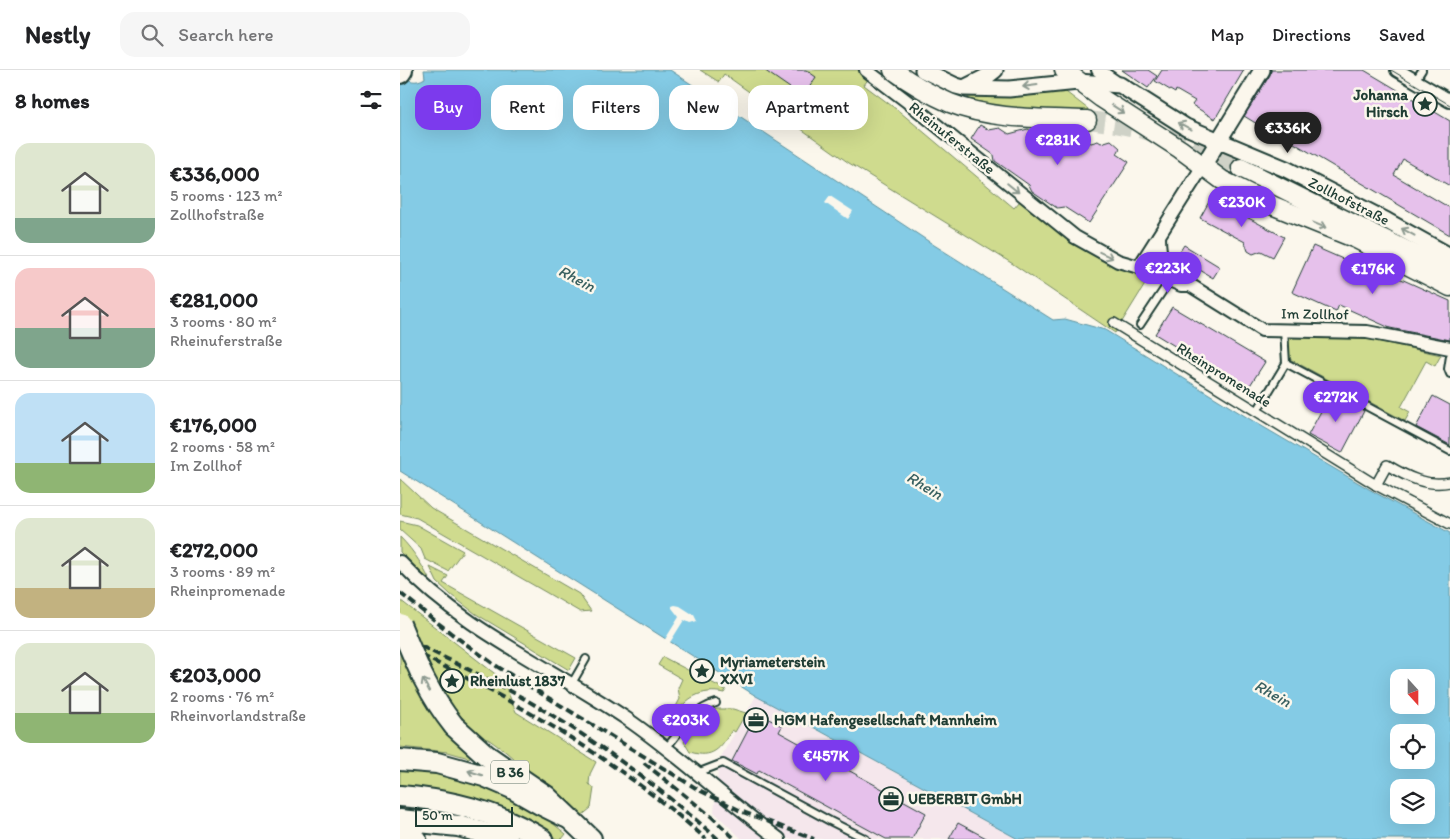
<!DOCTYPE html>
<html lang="en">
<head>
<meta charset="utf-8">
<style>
	body { margin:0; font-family:Itim,sans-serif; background:#f6f6f6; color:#202124; height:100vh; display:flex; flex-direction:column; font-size:19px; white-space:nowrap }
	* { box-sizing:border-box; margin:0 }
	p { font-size:16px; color:#757577 }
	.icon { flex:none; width:28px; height:28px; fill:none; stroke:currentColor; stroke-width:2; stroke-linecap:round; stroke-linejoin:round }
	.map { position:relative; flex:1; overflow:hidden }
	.sheet { display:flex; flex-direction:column; background:#fff; width:400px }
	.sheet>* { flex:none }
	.hud { position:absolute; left:15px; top:15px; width:475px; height:45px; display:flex; gap:10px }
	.needle { width:32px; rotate:159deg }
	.tools { position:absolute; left:990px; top:599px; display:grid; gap:10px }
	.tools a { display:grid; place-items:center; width:45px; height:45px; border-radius:10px; background:#fff; box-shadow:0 5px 20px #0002; font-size:25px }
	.scale { position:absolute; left:15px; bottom:12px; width:98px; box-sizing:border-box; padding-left:5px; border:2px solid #1f3d34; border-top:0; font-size:14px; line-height:18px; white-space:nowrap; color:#1f3d34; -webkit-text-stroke:4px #fbf7ec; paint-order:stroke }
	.price { position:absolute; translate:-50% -42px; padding:0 11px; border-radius:18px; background:#7c3aed; color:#fff; font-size:16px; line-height:32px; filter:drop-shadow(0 1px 2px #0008) }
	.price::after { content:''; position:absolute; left:50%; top:30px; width:15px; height:11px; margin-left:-8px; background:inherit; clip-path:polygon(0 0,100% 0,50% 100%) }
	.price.active { background:#222; color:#fff }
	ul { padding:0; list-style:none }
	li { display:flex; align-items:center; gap:15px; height:125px; padding:0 15px }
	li+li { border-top:1px solid #e0e0e0 }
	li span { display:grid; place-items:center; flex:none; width:140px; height:100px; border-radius:15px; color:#555 }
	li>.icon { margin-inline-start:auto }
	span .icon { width:60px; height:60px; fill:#fffc; stroke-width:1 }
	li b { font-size:21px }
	h2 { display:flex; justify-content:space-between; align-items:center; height:60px; padding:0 15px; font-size:21px }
	.tag { padding:0 18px; border-radius:15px; background:#fff; box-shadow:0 5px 20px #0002; font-size:18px; line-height:45px }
	.tag.active { background:#7c3aed; color:#fff }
	header { display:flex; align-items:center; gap:30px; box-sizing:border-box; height:70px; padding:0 25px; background:#fff; border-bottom:1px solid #e0e0e0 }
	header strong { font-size:24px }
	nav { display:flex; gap:28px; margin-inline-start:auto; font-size:18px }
	.search { width:350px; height:45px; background:#f6f6f6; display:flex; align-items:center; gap:12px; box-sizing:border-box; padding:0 18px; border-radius:15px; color:#757577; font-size:19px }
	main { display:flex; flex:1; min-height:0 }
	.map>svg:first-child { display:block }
</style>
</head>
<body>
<header>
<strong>Nestly</strong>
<div class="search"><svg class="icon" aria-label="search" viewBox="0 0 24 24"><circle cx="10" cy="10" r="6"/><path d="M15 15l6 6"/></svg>Search here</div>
<nav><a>Map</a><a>Directions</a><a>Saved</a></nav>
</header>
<main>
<section class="sheet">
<h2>8 homes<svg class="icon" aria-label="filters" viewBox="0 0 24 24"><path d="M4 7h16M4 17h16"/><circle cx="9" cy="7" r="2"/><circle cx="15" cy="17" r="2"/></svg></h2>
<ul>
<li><span style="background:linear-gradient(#dfe7d0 75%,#7fa58c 0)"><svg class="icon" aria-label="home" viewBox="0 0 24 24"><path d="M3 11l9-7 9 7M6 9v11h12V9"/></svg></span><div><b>€336,000</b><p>5 rooms · 123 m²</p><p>Zollhofstraße</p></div></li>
<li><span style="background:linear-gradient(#f6c9c9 60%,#7fa58c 0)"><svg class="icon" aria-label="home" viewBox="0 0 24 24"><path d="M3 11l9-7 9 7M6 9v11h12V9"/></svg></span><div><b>€281,000</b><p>3 rooms · 80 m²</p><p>Rheinuferstraße</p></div></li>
<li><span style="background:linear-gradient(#bfe0f5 70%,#8fb573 0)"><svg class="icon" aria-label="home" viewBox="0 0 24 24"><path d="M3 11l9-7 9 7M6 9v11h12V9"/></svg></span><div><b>€176,000</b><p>2 rooms · 58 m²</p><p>Im Zollhof</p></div></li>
<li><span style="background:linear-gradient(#dfe7d0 70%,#c2b280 0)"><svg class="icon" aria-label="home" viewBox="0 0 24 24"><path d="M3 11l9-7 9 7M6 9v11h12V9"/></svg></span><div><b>€272,000</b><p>3 rooms · 89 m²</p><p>Rheinpromenade</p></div></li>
<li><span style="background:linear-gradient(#dfe7d0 70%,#8fb573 0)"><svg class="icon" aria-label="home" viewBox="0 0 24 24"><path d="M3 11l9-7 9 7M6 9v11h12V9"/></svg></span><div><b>€203,000</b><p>2 rooms · 76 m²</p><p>Rheinvorlandstraße</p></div></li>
</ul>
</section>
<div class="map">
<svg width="1050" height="769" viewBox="0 0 1050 769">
	<rect width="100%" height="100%" fill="#fbf7ec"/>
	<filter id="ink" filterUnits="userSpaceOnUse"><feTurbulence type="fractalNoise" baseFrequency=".02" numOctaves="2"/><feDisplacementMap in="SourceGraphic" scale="10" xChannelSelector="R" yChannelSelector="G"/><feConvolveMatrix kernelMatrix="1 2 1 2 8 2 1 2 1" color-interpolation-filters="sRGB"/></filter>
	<g filter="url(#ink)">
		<path fill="#f5e7ec" d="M 356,626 L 393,647 L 618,769 L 342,769 L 314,742 L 319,690 Z"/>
		<g fill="#cfdb8e" stroke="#778c61">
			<path d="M 300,0 L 458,0 L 469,8 L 464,15 L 500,42 L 614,138 L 620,131 L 685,181 L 718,198 L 749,208 L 715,263 L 613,194 L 449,93 L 324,4 L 319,12 Z"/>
			<path d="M 662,19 L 688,39 L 687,42 L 595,37 L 568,30 L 568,26 L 617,25 Z"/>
			<path d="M 887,266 L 964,268 L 1041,285 L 1035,296 L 1026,291 L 1001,337 L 1010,342 L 1005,351 L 888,288 Z"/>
			<path d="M 0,409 L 31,438 L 179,524 L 191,541 L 180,542 L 17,448 L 0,444 Z"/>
			<path d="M 0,451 L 17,455 L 63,481 L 48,501 L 25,489 L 21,479 L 0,460 Z"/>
			<path d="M 0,467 C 15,482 24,498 33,517 L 0,482 Z"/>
			<path d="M 30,497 L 48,506 L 43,513 L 176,588 L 169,600 L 76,544 L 51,525 L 37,512 Z"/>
			<path d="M 0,530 L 103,610 L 116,642 L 196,692 L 190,704 L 189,714 L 194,718 L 191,738 L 180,747 L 106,682 L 88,669 L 56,670 L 72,685 L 69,688 L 48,682 L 0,677 Z"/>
			<path d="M 263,587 L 326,620 L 324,623 C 302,618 285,628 275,646 L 271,646 L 280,629 L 278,618 L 282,609 L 258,595 Z"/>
			<path d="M 317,639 L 333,639 L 346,643 L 335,662 L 332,660 C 320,679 313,689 290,682 L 284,672 C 293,655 297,645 317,639 Z"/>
			<path d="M 0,695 L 50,703 L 126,732 L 166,764 L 162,769 L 157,769 L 139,758 L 0,720 Z"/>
		</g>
		<path fill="#84cbe5" stroke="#5c929e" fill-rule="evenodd" d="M 24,0 L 270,0 L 534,175 L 653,250 L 665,249 L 705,260 L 853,351 L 974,422 L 1050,463 L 1050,769 L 618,769 L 356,626 L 0,401 L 0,5 C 9,11 15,14 25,8 ZM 999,608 L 1026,608 L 1026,635 L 999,635 ZM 999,662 L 1026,662 L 1026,690 L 999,690 ZM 999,718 L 1026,718 L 1026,745 L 999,745 Z"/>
		<g fill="#fbf7ec">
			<path d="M 430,126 L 453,141 L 448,149 L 425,133 Z"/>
			<path d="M 275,535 L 280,536 L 294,545 L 297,551 L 290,553 L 284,550 L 269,574 L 264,571 L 279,547 L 272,538 L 272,536 Z"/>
		</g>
		<g fill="#e6c1eb" stroke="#1f3d34">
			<path d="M 364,0 L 406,0 L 416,7 L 403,27 Z"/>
			<path d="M 722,0 L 748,0 L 757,6 L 748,18 Z"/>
			<path d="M 762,0 L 844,0 L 815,49 L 792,35 L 795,31 L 776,20 L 775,23 L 755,11 Z"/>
			<path d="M 871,0 L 964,0 L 1050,51 L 1050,116 L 1003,89 L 994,105 L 1050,138 L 1050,165 L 887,69 L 885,71 L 844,46 L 870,5 Z"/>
			<path d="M 580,55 L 589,60 L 600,58 L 609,64 L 628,59 L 641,67 L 646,60 L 652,63 L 663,61 L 670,66 L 678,64 L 691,73 L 698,71 L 701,73 L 711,70 L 720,78 L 717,84 L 729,92 L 689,153 L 664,137 L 657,138 L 632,121 L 629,115 L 595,91 L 594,85 L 571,69 Z"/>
			<path d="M 811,128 L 884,167 L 873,187 L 861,181 L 853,184 L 848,181 L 845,172 L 800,148 Z"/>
			<path d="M 784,175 L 820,197 L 813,208 L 777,186 Z"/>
			<path d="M 913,176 L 977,204 L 979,199 L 1050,231 L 1050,270 L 990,258 L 939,235 L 936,242 L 892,222 Z"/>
			<path d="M 772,237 L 865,292 L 847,320 L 755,264 Z"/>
			<path d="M 931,323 L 964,341 L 942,383 L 908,365 Z"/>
			<path d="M 1033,326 L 1050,335 L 1050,375 L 1016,357 Z"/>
			<path d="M 357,643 L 382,656 L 379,662 L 526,743 L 512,769 L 486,769 L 359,700 L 357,704 L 332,691 Z"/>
			<path d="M 558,753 L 588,769 L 549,769 Z"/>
		</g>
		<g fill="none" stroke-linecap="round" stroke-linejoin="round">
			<path stroke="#cfd2c7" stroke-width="18" stroke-dasharray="18 9" stroke-linecap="butt" d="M 687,50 C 747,56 787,74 841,98"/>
			<g stroke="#1f3d34" stroke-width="10">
				<g id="service">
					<path d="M 1015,11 L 1022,0"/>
					<path d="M 740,255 L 770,210"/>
					<path d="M 884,260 L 886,293 L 1050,381"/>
					<path d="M 1050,286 L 1048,299 L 1050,304"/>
					<path d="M 857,341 L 886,293"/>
					<path d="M 171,615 L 186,589"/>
					<path d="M 266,678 C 282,660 291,640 316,633"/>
					<path d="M 297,703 L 323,693 L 430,751 L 466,769"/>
				</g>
			</g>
			<g stroke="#1f3d34" stroke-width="12">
				<g id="pedestrian">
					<path d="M 714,253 L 976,415 L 1050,454"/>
					<path d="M 976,415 L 987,395 C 1007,407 1027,417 1050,412"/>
				</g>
			</g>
			<g stroke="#1f3d34" stroke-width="16">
				<g id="minor">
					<path d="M 466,0 L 508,32 L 675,167 L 718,191 L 739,197 L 781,215 L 790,215"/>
					<path d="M 698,0 L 720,15"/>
					<path d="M 997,0 L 1050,31"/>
					<path d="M 759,166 C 759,204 773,192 790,215 L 862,260 L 967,262 L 1050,278"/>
					<path d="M 739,197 L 803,96"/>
					<path d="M 0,492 C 64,561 151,597 227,649 C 281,686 327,731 379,769"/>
				</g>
			</g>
			<g stroke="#1f3d34" stroke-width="19">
				<g id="tertiary">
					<path d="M 523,0 L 556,16 L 564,18 L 609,19 L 678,12 L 720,15 L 786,57 L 886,99 L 987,151 L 1050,186"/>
					<path d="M 566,17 L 586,7 L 595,0"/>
					<path d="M 803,96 L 862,0"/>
				</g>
			</g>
			<g stroke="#1f3d34" stroke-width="21">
				<g id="secondary">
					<path d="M 493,0 C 511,13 529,24 550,33 C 592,50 642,48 687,50"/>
					<path d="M 664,0 L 701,28 L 780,79 L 822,110 L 874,136 L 956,169 L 1050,217"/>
					<path d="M 841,98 L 1050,202"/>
				</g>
			</g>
			<g stroke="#1f3d34" stroke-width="24">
				<g id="primary">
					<path d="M 54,656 L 86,685 L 146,726 L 191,769"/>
					<path d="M 0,750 L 58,756 L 107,769"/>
				</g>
			</g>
			<g stroke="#1f3d34" stroke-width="24">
				<g id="trunk">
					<path d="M 0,3 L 2,0"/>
					<path d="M 0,690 L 37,693 L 84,706 L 112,718 L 140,734 L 166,747"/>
					<path d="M 0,726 C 51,730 99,742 142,769"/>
					<path d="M 0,761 L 16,769"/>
				</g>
			</g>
			<use href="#service" stroke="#fbf7ec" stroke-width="6"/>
			<use href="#pedestrian" stroke="#fbf7ec" stroke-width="9"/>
			<use href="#minor" stroke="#fbf7ec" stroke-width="12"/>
			<use href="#tertiary" stroke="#fbf7ec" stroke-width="15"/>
			<use href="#secondary" stroke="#fbf7ec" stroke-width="18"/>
			<use href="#primary" stroke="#fbf7ec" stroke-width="20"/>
			<use href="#trunk" stroke="#fbf7ec" stroke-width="20"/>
			<path stroke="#1f3d34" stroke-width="1" d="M 991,0 L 1050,35"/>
			<g stroke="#1f3d34" stroke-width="4" stroke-dasharray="8 4" stroke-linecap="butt">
				<path d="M 0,523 L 52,564 L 98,597 L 299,720 L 343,742 L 414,769"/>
				<path d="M 0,566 C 41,586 83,606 123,628 C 193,668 258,716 318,769"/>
				<path d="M 0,575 C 110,627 215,688 306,769"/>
				<path d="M 244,693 L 312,747 L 335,769"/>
			</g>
			<g stroke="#1f3d34" stroke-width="24" stroke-linecap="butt">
				<path id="primary-bridge" d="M 0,554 C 16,593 27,622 54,656"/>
			</g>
			<use href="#primary-bridge" stroke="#fbf7ec" stroke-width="20"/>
		</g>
		<defs><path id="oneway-shaft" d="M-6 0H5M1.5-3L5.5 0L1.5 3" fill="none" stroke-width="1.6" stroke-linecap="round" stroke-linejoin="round" transform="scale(1.25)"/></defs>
		<g stroke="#8d9a90">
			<use href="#oneway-shaft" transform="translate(630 16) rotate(173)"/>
			<use href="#oneway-shaft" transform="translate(718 39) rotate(33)"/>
			<use href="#oneway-shaft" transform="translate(785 56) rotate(-152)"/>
			<use href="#oneway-shaft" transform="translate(613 118) rotate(39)"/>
			<use href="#oneway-shaft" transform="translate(919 155) rotate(22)"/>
			<use href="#oneway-shaft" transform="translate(1008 162) rotate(-151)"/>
			<use href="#oneway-shaft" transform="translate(706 185) rotate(25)"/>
			<use href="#oneway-shaft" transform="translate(26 615) rotate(-118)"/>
			<use href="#oneway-shaft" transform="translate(75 703) rotate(-162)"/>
		</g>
	</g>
	<defs>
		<g id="sight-ring" transform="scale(1.25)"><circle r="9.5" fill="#fbf7ec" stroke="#1f3d34" stroke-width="1.5"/><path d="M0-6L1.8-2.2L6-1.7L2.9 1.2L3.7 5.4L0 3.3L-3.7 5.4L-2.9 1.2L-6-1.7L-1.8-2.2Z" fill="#1f3d34"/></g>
		<g id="office-ring" transform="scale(1.25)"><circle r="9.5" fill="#fbf7ec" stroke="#1f3d34" stroke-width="1.5"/><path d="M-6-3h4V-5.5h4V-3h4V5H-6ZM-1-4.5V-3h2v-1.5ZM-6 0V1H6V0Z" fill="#1f3d34"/></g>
	</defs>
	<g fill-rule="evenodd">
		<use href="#sight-ring" x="1025" y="34"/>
		<use href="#sight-ring" x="302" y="601"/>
		<use href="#sight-ring" x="52" y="611"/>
		<use href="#office-ring" x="356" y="650"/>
		<use href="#office-ring" x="491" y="729"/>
	</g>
	<g text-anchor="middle" stroke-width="5" stroke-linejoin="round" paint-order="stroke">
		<rect fill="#fbf7ec" stroke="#61756b" stroke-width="1" x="91" y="690.5" width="38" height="23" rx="4"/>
		<g font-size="14" font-weight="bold" fill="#1f3d34">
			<text x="110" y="707">B 36</text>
		</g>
		<g font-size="15" font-weight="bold" fill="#1f3d34" stroke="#fbf7ec" text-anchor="start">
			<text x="1008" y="30" text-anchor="end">Johanna<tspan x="1008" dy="17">Hirsch</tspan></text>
			<text x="320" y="597">Myriameterstein<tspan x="320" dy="17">XXVI</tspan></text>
			<text x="70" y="616">Rheinlust 1837</text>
			<text x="374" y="655">HGM Hafengesellschaft Mannheim</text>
			<text x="508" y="734">UEBERBIT GmbH</text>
		</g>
		<g font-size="15" fill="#1f3d34" stroke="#fbf7ec">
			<text transform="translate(552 68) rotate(39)" y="5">Rheinuferstraße</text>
			<text transform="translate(949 131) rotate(27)" y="5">Zollhofstraße</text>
			<text transform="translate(915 244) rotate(1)" y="5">Im Zollhof</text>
			<text transform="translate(824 305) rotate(32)" y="5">Rheinpromenade</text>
		</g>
		<g font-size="16" font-style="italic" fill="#386060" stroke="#fbf7ec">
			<text transform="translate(177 208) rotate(28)" y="6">Rhein</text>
			<text transform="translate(525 415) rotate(31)" y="6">Rhein</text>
			<text transform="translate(873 623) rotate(29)" y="6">Rhein</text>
		</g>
	</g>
</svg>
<div class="tools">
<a><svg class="needle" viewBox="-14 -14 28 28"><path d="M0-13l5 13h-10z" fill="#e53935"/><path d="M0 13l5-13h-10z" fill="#757577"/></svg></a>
<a><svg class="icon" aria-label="locate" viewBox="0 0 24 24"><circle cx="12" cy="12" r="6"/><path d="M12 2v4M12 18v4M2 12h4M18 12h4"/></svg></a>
<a><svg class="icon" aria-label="layers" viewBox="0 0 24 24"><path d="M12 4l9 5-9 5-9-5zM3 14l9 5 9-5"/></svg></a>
</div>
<div class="scale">50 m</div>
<b class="price active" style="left:888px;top:84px">€336K</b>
<b class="price" style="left:658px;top:96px">€281K</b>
<b class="price" style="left:842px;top:158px">€230K</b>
<b class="price" style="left:768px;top:224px">€223K</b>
<b class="price" style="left:973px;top:225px">€176K</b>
<b class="price" style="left:936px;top:353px">€272K</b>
<b class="price" style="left:286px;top:676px">€203K</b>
<b class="price" style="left:426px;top:712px">€457K</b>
<div class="hud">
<a class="tag active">Buy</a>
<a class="tag">Rent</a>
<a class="tag">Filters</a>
<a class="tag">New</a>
<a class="tag">Apartment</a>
</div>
</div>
</main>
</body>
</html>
